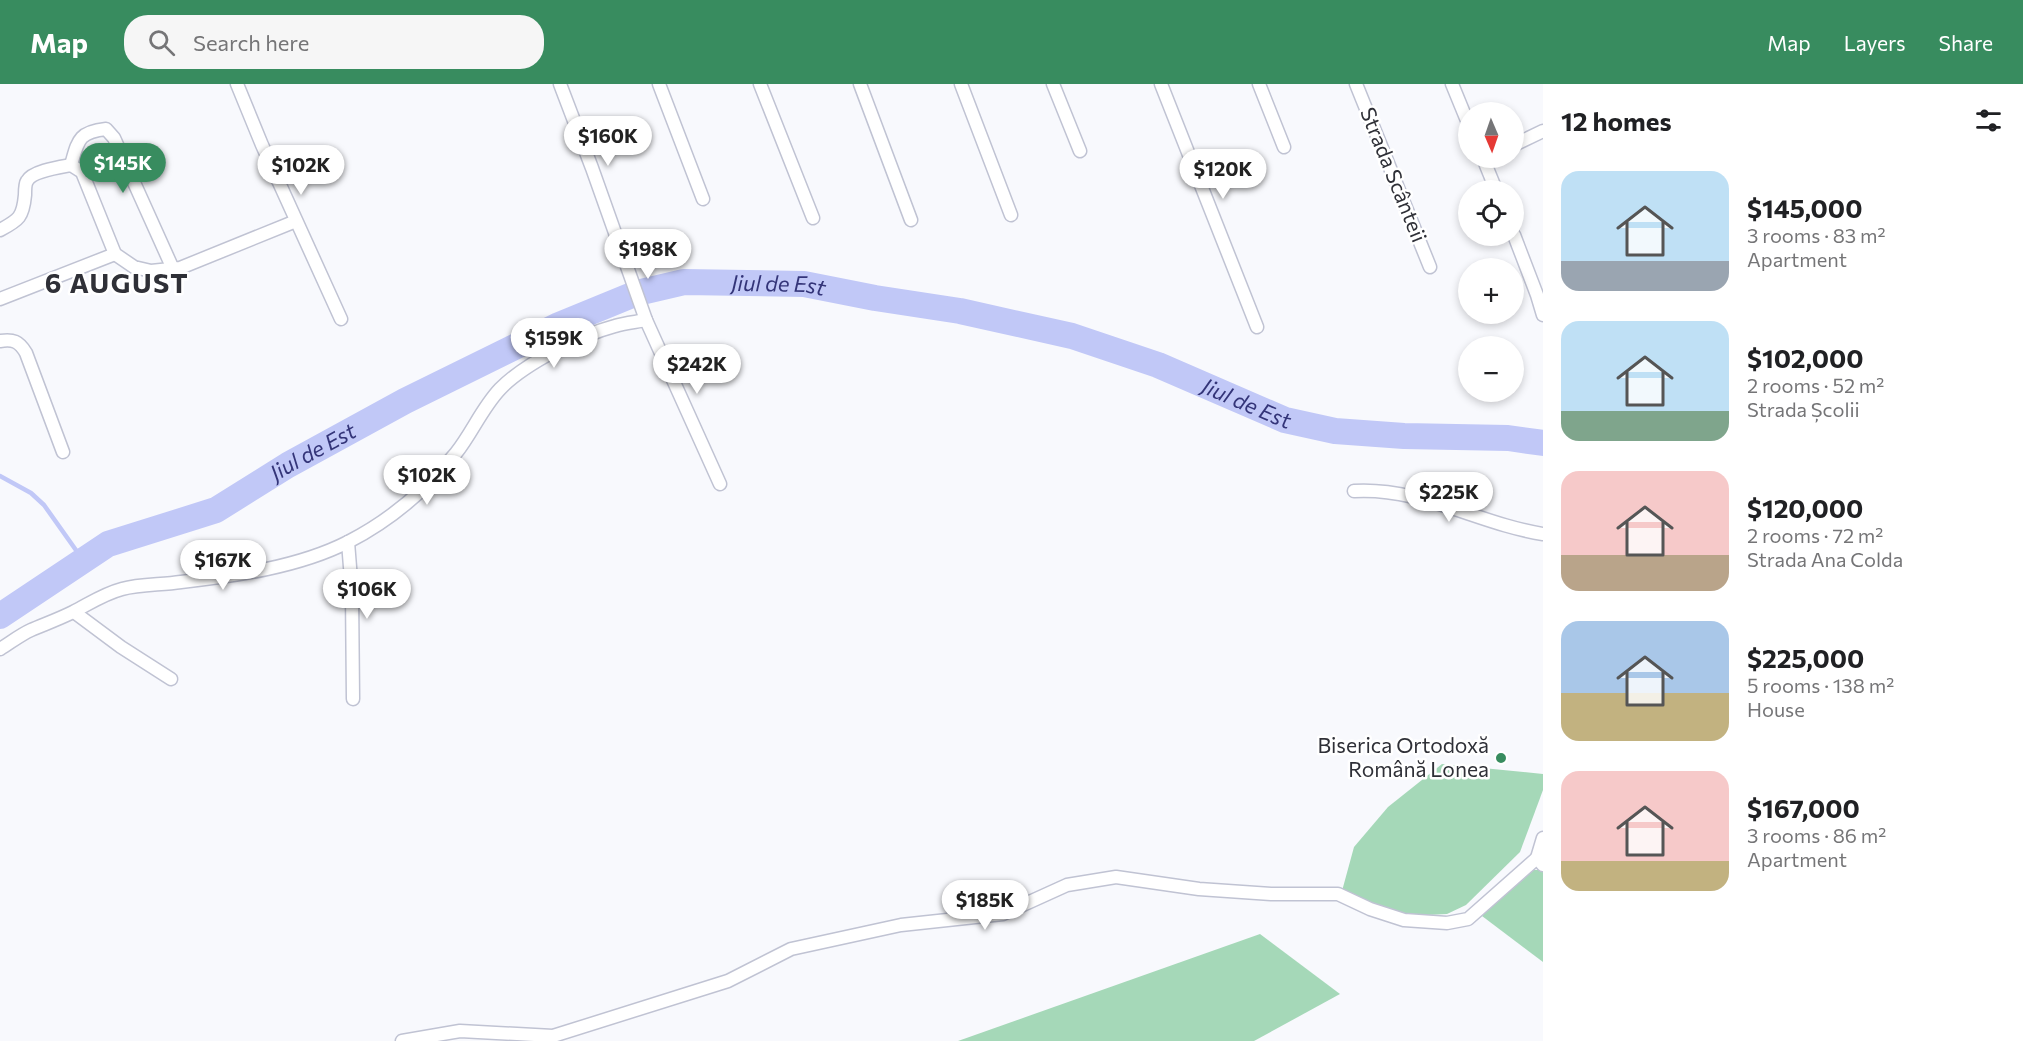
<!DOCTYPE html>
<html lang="en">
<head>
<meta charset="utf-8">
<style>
	body { margin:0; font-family:Commissioner,sans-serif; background:#f6f6f6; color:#202124; height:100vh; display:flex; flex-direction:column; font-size:22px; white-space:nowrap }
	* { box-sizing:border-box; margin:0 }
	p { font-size:20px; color:#757577 }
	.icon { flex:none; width:33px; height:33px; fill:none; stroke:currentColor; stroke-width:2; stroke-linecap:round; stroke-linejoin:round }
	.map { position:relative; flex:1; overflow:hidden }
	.details { display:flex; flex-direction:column; background:#fff; width:480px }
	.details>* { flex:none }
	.needle { width:39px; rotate:178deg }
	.tools { position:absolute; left:1458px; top:18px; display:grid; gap:12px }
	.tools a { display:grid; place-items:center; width:66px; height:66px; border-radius:50%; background:#fff; box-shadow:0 3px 9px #0003; font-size:30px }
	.price { position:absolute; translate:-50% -51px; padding:0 14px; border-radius:21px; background:#fff; color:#222; font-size:20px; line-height:39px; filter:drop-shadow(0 2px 3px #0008) }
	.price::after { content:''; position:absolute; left:50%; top:36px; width:18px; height:14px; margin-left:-9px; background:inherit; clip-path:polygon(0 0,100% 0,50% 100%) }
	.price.active { background:#388c5f; color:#fff }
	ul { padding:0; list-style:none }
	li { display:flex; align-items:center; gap:18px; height:150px; padding:0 18px }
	li span { display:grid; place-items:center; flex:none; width:168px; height:120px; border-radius:18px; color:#555 }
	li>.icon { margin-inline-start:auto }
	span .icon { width:72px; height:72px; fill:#fffc; stroke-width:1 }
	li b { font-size:26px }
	h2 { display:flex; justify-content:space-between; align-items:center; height:72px; padding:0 18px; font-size:26px }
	header { display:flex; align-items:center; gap:36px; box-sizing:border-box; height:84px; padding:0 30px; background:#388c5f; color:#fff }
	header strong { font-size:28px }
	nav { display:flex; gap:33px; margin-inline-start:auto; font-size:21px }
	.search { width:420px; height:54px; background:#f6f6f6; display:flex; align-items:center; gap:15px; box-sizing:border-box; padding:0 21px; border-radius:24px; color:#757577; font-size:22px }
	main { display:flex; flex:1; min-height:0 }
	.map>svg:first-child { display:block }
</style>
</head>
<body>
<header>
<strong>Map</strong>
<div class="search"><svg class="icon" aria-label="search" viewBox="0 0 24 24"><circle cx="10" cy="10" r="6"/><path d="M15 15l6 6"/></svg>Search here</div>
<nav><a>Map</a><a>Layers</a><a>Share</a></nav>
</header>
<main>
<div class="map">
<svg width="1543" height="957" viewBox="0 0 1543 957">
	<rect width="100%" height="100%" fill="#f8f9fd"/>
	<g fill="#a5d8b8">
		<path d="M 1442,680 L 1543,690 L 1543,706 L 1520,768 L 1466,821 L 1447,830 L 1407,832 L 1363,818 L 1342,807 L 1354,763 L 1388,723 Z"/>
		<path d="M 1533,786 L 1543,786 L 1543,878 L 1482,832 L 1525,789 Z"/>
		<path d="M 1260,850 L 1340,910 L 1254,957 L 958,957 Z"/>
	</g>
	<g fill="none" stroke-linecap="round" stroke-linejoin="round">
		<path stroke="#c1c8f7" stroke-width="4.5" d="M 0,392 L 31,409 L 44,421 L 83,476"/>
		<path stroke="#c1c8f7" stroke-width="26" id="s1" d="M 0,532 L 108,460 L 216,426 L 288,381 L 405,317 L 559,241 L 637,209 L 684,198 L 804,200 L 875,214 L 960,227 L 1072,252 L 1158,281 L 1285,336 L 1335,347 L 1404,352 L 1508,354 L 1543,359"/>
		<g stroke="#c0c3d3" stroke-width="15">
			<g id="street">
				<path d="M 237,0 L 262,61 L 341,235"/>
				<path d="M 560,0 L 592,84 L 646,236 L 720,400"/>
				<path d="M 659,0 L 703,115"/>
				<path d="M 760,0 L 813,134"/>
				<path d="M 860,0 L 911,136"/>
				<path d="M 961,0 L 1011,131"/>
				<path d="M 1053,0 L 1080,67"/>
				<path d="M 1161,0 L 1257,243"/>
				<path d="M 1259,0 L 1284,63"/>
				<path d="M 1356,0 L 1430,183"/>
				<path d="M 1452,0 L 1468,39"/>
				<path d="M 1514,61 L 1543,47"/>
				<path d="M 1483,74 L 1496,106"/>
				<path d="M 71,81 C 78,57 78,48 106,45 L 114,54 L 173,185"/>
				<path d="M 0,146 C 19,136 23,133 25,111 C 25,107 25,100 27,97 C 32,87 60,83 71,81 L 82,88 L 115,170 L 134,183 L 151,187 L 180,184 L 296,137"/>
				<path d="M 1514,151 L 1537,211 L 1543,231"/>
				<path d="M 0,215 L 115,170"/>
				<path d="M 0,257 C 13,255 19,257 26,269 L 63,368"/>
				<path d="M 1354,407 C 1421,403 1479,440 1543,450"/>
				<path d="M 348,458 L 352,508 L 353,615"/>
				<path d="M 74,528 L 121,563 L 171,595"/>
				<path d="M 0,565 C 10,559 20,551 31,546 C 45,540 59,535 73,528 C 89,520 103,510 122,505 C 140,500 161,501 181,498 C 235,492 299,483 348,458 C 391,436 426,406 456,369 C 472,349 482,324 500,305 C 524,280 581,251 615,242 C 625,239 636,238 646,236"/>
				<path d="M 1543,754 L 1537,774 L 1543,781"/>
				<path d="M 402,957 L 460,947 L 553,952 L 728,897 L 791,865 L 901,841 L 1003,830 L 1067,801 L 1116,793 L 1199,805 L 1271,810 L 1338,810 L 1370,825 L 1404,836 L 1447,839 L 1468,835 L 1537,774"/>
			</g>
		</g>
		<use href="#street" stroke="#fff" stroke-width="12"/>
	</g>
	<circle fill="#388c5f" stroke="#fff" stroke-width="2" cx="1501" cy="674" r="6"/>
	<g text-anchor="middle" stroke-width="5" stroke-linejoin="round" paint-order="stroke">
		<g font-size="21" fill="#2f3037" stroke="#fff">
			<text transform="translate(1393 91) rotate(68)" y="7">Strada Scânteii</text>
		</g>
		<g font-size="21" fill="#2f3037" stroke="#fff" text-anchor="end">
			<text x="1489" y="669">Biserica Ortodoxă<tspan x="1489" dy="24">Română Lonea</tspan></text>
		</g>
		<g font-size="22" font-style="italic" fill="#343579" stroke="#fff">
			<text dy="8" stroke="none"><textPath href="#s1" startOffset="860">Jiul de Est</textPath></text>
			<text dy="8" stroke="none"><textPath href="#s1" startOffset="1346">Jiul de Est</textPath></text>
			<text dy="8" stroke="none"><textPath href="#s1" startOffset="356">Jiul de Est</textPath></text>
		</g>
		<g font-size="27" font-weight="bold" letter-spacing="1.5" fill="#2f3037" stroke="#fff">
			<text x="117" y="209">6 AUGUST</text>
		</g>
	</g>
</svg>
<div class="tools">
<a><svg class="needle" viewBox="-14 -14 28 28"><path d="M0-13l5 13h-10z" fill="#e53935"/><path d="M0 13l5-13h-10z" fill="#757577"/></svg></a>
<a><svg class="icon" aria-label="locate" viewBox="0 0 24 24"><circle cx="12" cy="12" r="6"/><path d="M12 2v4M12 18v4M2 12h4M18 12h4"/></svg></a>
<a>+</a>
<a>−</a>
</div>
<b class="price" style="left:608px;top:83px">$160K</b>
<b class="price active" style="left:123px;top:110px">$145K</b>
<b class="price" style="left:301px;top:112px">$102K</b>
<b class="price" style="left:1223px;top:116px">$120K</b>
<b class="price" style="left:648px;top:196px">$198K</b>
<b class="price" style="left:554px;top:285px">$159K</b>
<b class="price" style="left:697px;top:311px">$242K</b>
<b class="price" style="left:427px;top:422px">$102K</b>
<b class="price" style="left:1449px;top:439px">$225K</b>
<b class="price" style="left:223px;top:507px">$167K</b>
<b class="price" style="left:367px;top:536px">$106K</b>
<b class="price" style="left:985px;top:847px">$185K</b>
</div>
<section class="details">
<h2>12 homes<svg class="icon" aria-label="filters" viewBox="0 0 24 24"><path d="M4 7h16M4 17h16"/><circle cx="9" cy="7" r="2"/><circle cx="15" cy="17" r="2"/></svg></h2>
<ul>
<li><span style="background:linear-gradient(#bfe0f5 75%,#9aa5b1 0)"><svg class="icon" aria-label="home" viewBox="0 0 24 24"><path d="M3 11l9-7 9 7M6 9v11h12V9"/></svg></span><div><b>$145,000</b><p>3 rooms · 83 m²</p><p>Apartment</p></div></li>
<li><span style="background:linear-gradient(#bfe0f5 75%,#7fa58c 0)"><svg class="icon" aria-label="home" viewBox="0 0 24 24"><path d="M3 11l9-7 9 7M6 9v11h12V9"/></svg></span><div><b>$102,000</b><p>2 rooms · 52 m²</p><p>Strada Școlii</p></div></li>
<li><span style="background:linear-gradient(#f6c9c9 70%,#b9a48a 0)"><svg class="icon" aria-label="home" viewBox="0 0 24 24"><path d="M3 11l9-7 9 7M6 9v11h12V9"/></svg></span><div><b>$120,000</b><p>2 rooms · 72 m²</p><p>Strada Ana Colda</p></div></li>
<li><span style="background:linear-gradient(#a9c7e8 60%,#c2b280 0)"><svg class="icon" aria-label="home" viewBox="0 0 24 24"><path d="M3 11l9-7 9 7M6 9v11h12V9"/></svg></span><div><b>$225,000</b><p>5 rooms · 138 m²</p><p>House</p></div></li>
<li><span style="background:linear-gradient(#f6c9c9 75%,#c2b280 0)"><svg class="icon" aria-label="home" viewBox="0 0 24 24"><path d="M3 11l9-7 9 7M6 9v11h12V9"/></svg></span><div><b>$167,000</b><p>3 rooms · 86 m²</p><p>Apartment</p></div></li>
</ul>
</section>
</main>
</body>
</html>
